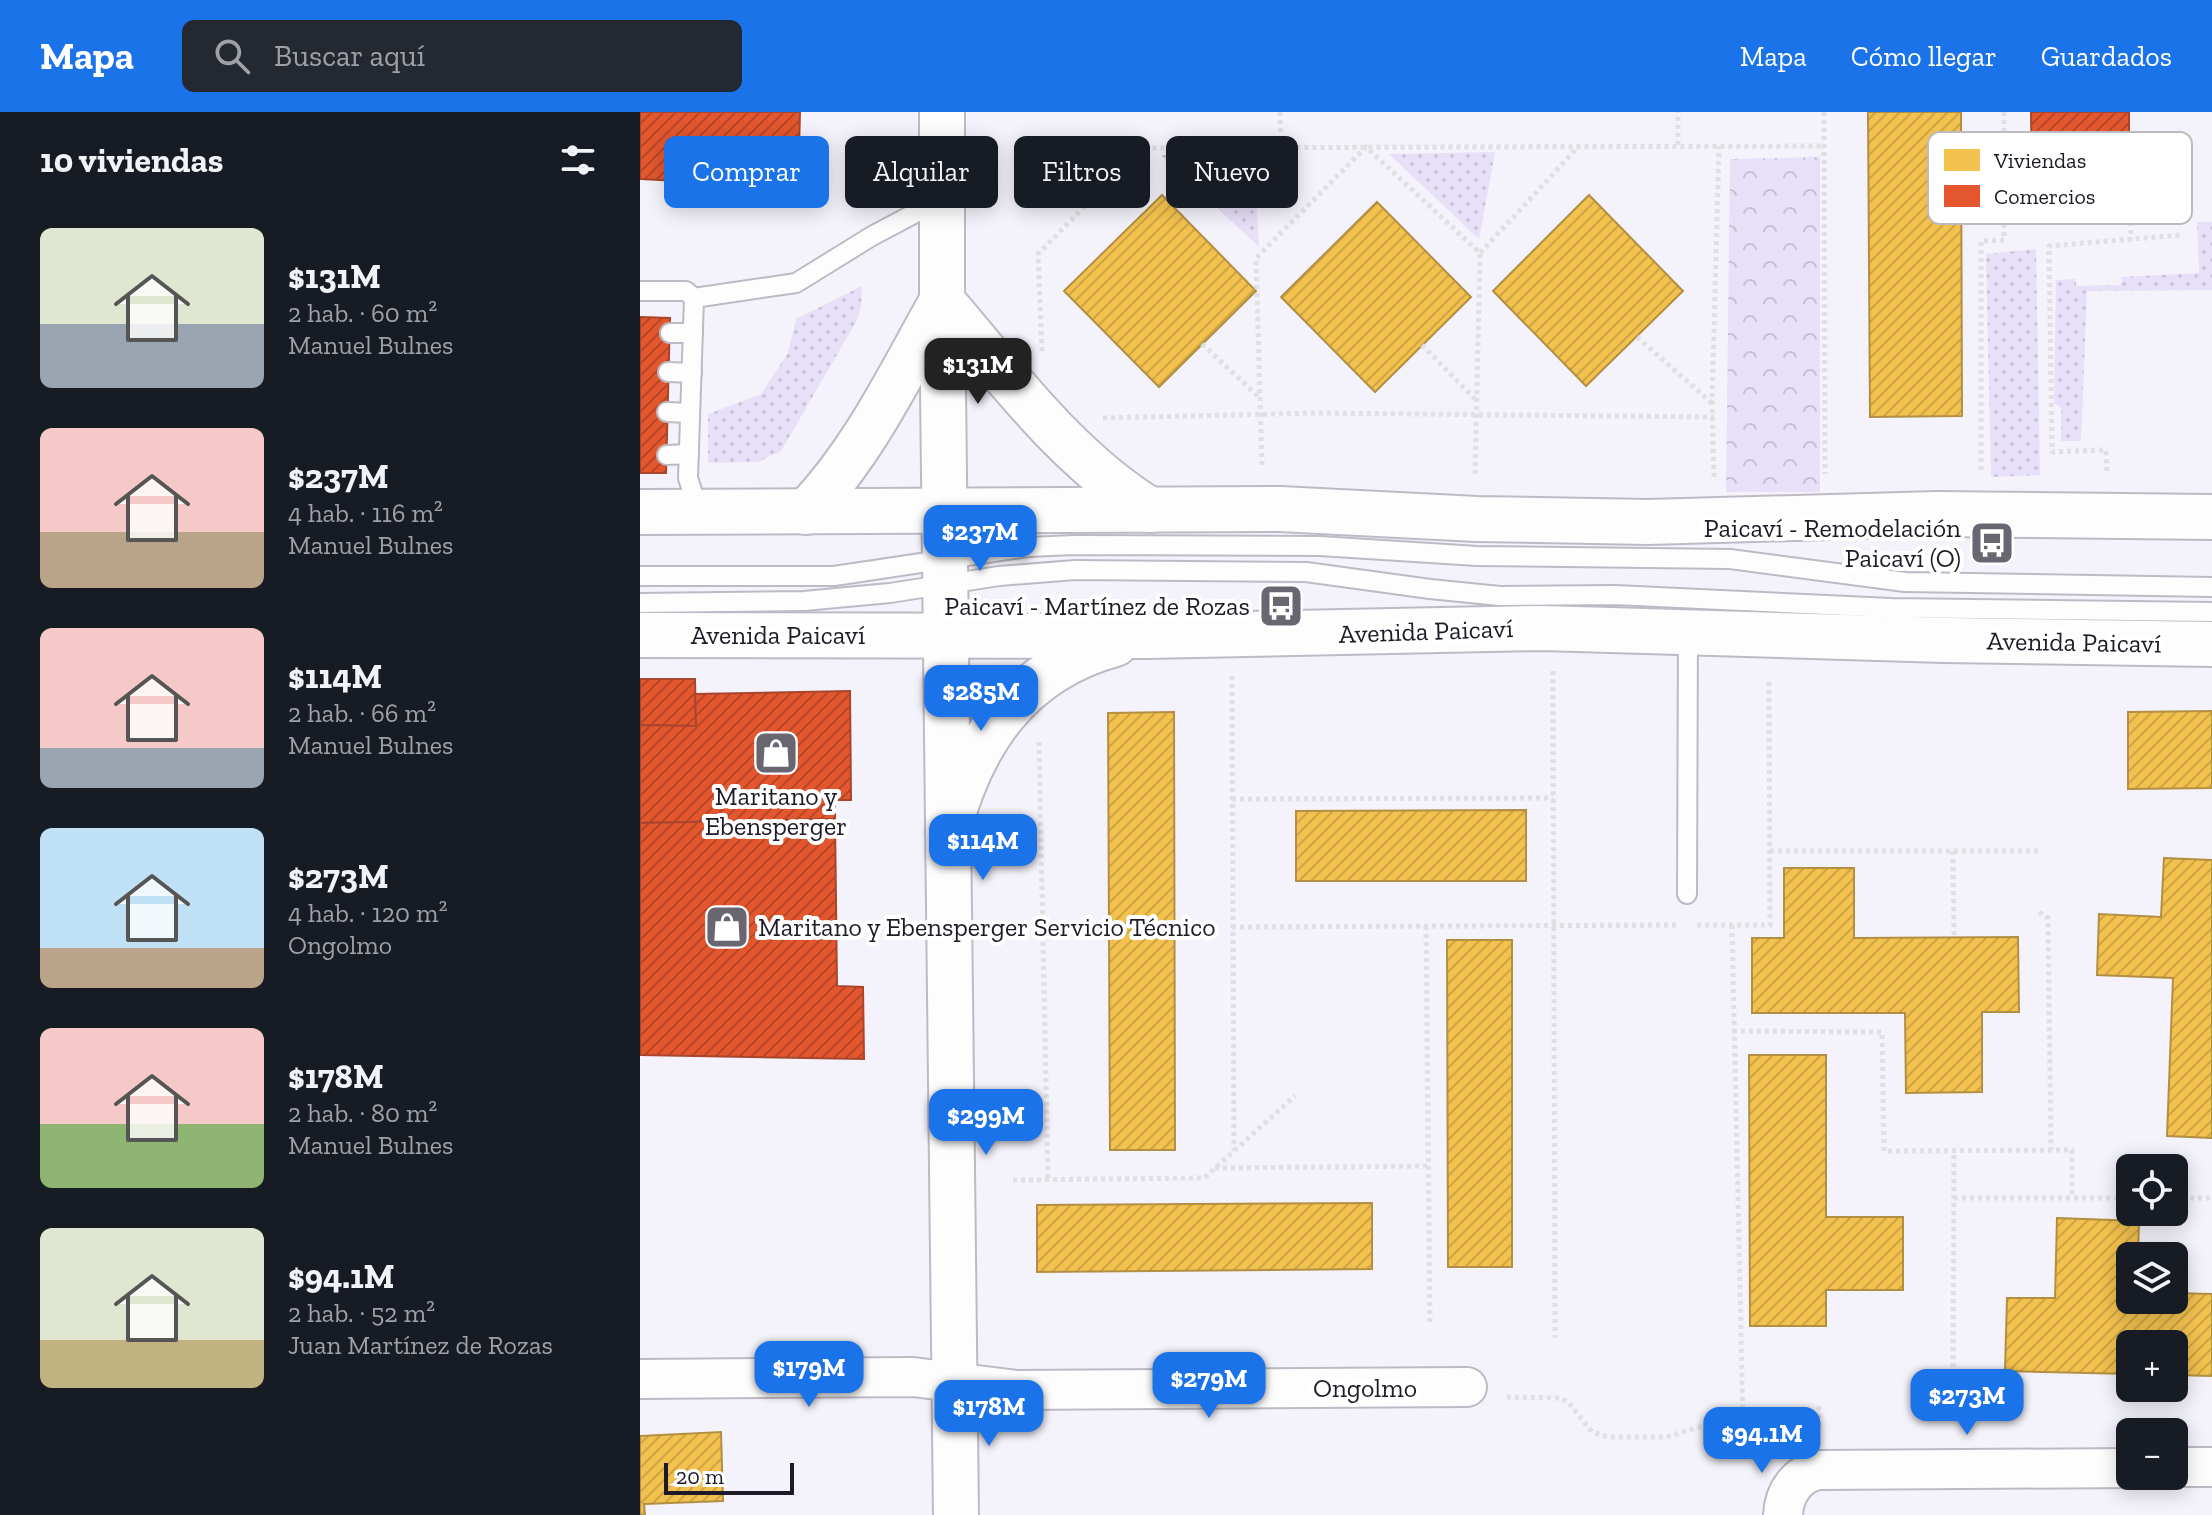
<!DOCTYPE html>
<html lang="es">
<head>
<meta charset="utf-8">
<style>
	body { margin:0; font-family:"Zilla Slab",serif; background:#242831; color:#f1f3f6; height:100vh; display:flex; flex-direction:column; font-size:30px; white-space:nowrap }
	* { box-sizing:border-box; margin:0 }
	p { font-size:26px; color:#9ea1a6 }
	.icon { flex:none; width:44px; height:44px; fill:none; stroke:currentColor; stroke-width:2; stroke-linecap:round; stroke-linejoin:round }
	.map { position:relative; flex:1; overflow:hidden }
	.drawer { display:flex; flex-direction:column; background:#171b24; width:640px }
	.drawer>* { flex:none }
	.hud { position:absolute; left:24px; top:24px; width:760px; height:72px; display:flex; gap:16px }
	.fabs { position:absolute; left:1476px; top:1042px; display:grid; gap:16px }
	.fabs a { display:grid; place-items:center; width:72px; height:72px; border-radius:12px; background:#171b24; box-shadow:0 4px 20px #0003; font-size:40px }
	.scale { position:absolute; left:24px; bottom:20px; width:130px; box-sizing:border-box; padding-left:8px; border:4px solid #1e1a27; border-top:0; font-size:22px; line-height:28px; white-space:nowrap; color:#1e1a27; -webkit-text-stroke:6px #fff; paint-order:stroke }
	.price { position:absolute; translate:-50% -68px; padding:0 18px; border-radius:16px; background:#1a73e8; color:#fff; font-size:26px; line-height:52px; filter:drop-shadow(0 2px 4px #0008) }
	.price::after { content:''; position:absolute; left:50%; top:48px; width:24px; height:18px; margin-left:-12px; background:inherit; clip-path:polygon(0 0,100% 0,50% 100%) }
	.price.selected { background:#222; color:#fff }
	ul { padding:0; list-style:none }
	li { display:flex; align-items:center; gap:24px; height:200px; padding:0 40px }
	li span { display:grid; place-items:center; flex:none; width:224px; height:160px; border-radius:12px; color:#555 }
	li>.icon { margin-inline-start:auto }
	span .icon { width:96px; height:96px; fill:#fffc; stroke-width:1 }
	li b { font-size:34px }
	h2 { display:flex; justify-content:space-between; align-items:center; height:96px; padding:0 40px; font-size:34px }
	.pill { padding:0 28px; border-radius:12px; background:#171b24; box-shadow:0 4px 20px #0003; font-size:28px; line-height:72px }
	.pill.selected { background:#1a73e8; color:#fff }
	header { display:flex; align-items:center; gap:48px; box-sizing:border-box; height:112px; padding:0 40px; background:#1a73e8; color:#fff }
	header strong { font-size:38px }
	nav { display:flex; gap:44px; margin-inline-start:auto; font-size:28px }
	.search { width:560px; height:72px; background:#242831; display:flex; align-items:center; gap:20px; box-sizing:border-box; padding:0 28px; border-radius:12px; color:#9ea1a6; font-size:30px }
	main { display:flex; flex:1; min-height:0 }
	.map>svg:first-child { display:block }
</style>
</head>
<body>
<header>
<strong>Mapa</strong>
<div class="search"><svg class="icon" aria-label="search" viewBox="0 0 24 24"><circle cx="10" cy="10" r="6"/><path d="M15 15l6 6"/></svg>Buscar aquí</div>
<nav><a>Mapa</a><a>Cómo llegar</a><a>Guardados</a></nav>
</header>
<main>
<section class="drawer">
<h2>10 viviendas<svg class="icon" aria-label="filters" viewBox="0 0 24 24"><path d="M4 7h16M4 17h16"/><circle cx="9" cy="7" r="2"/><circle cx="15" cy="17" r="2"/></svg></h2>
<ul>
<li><span style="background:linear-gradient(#dfe7d0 60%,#9aa5b1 0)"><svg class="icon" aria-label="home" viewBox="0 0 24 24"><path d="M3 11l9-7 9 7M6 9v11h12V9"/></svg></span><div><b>$131M</b><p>2 hab. · 60 m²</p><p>Manuel Bulnes</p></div></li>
<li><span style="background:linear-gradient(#f6c9c9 65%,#b9a48a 0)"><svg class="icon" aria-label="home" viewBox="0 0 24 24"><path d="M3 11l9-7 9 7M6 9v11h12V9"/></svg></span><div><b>$237M</b><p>4 hab. · 116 m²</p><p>Manuel Bulnes</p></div></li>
<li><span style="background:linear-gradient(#f6c9c9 75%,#9aa5b1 0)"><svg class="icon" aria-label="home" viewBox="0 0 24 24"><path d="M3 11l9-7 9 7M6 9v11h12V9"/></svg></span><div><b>$114M</b><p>2 hab. · 66 m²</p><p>Manuel Bulnes</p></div></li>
<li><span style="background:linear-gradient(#bfe0f5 75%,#b9a48a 0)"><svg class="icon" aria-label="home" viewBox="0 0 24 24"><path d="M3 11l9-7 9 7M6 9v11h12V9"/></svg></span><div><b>$273M</b><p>4 hab. · 120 m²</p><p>Ongolmo</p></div></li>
<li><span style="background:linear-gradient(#f6c9c9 60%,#8fb573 0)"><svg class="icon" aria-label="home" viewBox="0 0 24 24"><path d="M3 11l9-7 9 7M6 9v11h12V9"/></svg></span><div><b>$178M</b><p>2 hab. · 80 m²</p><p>Manuel Bulnes</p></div></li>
<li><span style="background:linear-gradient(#dfe7d0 70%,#c2b280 0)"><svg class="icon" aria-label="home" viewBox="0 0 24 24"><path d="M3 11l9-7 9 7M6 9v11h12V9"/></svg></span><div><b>$94.1M</b><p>2 hab. · 52 m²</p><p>Juan Martínez de Rozas</p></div></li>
</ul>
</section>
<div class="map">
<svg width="1572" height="1403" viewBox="0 0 1572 1403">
	<defs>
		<pattern id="grass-dots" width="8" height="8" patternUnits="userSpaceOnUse" patternTransform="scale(2)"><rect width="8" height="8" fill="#e8e0f9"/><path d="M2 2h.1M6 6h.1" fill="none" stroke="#c7c0d5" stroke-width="1.8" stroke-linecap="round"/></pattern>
		<pattern id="park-crowns" width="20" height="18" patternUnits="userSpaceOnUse" patternTransform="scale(2)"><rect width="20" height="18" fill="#e8e0f9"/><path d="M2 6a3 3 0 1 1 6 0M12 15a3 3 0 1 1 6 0" fill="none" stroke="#c7c0d5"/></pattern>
		<pattern id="homes-hatch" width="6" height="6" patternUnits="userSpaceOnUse" patternTransform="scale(2)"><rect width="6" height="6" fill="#f2c14e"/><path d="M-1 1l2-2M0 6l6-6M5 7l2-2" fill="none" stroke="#cfa544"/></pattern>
		<pattern id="shops-hatch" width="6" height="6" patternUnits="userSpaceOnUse" patternTransform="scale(2)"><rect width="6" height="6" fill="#e4572e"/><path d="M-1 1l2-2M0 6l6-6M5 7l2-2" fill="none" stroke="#b84727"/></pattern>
	</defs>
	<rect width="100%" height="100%" fill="#f4f2fa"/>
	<g fill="url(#grass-dots)">
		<path d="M 613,40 L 619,135 L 521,43 Z"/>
		<path d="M 855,40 L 839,127 L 749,42 Z"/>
		<path d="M 1557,110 L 1572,110 L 1572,178 L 1447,179 L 1441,329 L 1421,329 L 1421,296 L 1414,291 L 1416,168 L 1436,167 L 1436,174 L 1481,173 L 1482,165 L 1559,161 Z"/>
		<path d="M 1396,137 L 1400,363 L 1351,365 L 1346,142 Z"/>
		<path d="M 222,174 L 221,196 L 216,210 L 141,339 L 118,350 L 68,351 L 68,302 L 121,282 L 148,241 L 156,207 Z"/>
	</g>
	<path fill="url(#park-crowns)" d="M 1180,45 L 1180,380 L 1086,380 L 1090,47 Z"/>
	<g fill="url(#homes-hatch)" stroke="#b28f42" stroke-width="2">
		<path d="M 1228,0 L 1321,0 L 1322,304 L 1230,305 Z"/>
		<path d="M 522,83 L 616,179 L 519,275 L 424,179 Z"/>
		<path d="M 949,83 L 1043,179 L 946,274 L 853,179 Z"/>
		<path d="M 737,90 L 831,185 L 735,280 L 641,185 Z"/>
		<path d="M 1572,599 L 1572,676 L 1488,677 L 1488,600 Z"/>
		<path d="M 534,600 L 535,1038 L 470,1038 L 468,601 Z"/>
		<path d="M 886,698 L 886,769 L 656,769 L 656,699 Z"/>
		<path d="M 1524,746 L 1572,748 L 1572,1026 L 1527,1024 L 1533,866 L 1457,863 L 1459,802 L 1521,805 Z"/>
		<path d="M 1144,756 L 1214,756 L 1214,826 L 1378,825 L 1379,900 L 1342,900 L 1342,980 L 1266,981 L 1265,901 L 1112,901 L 1112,826 L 1144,826 Z"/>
		<path d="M 807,828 L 872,828 L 872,1155 L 808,1155 Z"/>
		<path d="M 1109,943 L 1186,943 L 1186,1105 L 1263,1105 L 1263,1178 L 1186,1178 L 1186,1214 L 1110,1214 Z"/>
		<path d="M 732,1091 L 732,1157 L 397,1160 L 397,1093 Z"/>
		<path d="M 1417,1106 L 1499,1109 L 1498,1144 L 1490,1144 L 1490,1188 L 1534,1188 L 1534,1181 L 1572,1182 L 1572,1264 L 1534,1263 L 1534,1232 L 1490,1232 L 1490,1262 L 1365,1259 L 1367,1186 L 1415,1186 Z"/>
		<path d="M 81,1320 L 83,1389 L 4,1392 L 5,1403 L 0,1403 L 0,1324 Z"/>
	</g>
	<g fill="url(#shops-hatch)" stroke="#a9452c" stroke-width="2">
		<path d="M 0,0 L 160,0 L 158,75 L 0,67 Z"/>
		<path d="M 1391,0 L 1489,0 L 1489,70 L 1392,66 Z"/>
		<path d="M 0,205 L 30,206 L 26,361 L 0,361 Z"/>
		<path d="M 0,567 L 55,567 L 56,614 L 0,613 Z"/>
		<path d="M 210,579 L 211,688 L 195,688 L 195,707 L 0,711 L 0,613 L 56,614 L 55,582 Z"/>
		<path d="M 195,707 L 197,874 L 223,875 L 224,947 L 0,943 L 0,711 Z"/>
	</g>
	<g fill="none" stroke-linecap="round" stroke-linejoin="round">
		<g stroke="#bebac5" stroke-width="22">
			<g id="service">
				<path d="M 0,179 L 46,179 L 54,186 L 48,366 L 59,400"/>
				<path d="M 54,186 L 156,171 L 232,124 L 300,88"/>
				<path d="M 30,221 L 53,221"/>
				<path d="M 28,260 L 52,261"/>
				<path d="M 27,300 L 50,301"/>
				<path d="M 27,343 L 49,342"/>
				<path d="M 0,464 L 194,464 L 388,435 L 435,433 L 680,434 L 837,444 L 1090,447 L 1265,470 L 1572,475"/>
				<path d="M 0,491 L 164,489 L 250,481 L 359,464 L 435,458 L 666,460 L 790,477 L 860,484 L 975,483 L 1251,496 L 1572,500"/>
				<path d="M 1047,782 L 1048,519"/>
			</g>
		</g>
		<g stroke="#bebac5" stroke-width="42">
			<g id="minor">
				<path d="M 0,1267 L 273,1265 L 376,1278 L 827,1275"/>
				<path d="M 1534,1355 L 1572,1355"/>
				<path d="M 1143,1403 C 1144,1381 1157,1361 1180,1358 L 1490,1356"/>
			</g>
		</g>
		<g stroke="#bebac5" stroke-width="48">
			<path id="secondary" d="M 302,0 L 302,189 L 316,1403"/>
		</g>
		<g stroke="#bebac5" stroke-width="48">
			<g id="primary">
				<path d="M 0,400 L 640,397 L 837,407 L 1008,410 L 1297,402 L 1572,405"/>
				<path d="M 166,400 C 224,340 261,261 302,189 C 366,263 426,346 510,398"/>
				<path d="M 0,523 L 506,524 L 902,516 L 1304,528 L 1572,532"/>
				<path d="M 308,720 C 332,629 379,558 475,532"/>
			</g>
		</g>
		<g stroke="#e0dfe1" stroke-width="5" stroke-dasharray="4 4" stroke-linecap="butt">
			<path d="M 640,0 L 641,35"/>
			<path d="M 1184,0 L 1185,362"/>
			<path d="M 1038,33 L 1038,0"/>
			<path d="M 1489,70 L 1491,127"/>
			<path d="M 840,141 L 939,34"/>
			<path d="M 997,225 L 1072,291"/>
			<path d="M 562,232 L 620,286"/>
			<path d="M 782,233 L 835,287"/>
			<path d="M 402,239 L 398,142 L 502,36 L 1183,34"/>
			<path d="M 463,306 L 676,301 L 1074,305"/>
			<path d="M 622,353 L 616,146 L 726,35 L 840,141 L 835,364"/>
			<path d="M 1341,358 L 1341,129 L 1364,128 L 1364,0"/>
			<path d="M 1467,359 L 1466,338 L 1412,340 L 1409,134 L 1541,123"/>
			<path d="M 1074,365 L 1072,292 L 1079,34"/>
			<path d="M 913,559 L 915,1226"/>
			<path d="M 592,564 L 594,1039"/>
			<path d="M 399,630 L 408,1068"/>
			<path d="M 592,687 L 913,686"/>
			<path d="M 1130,739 L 1399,739"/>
			<path d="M 1313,739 L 1314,825"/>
			<path d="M 1399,800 L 1408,806 L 1411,1038"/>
			<path d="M 1057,813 L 1130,813 L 1129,567"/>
			<path d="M 1092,813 L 1103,1313"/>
			<path d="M 786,814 L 790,1214"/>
			<path d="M 592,815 L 1039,813"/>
			<path d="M 1093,919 L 1242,920 L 1244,1039 L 1432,1038 L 1432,1086"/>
			<path d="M 575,1056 L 788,1054"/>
			<path d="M 373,1068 L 564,1066 L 655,984"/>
			<path d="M 1314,1086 L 1490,1086"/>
			<path d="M 1534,1086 L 1572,1086"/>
			<path d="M 867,1285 L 921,1286 L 929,1291 L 952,1320 L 968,1325 L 1026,1325 L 1064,1314 L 1119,1313 L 1139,1332"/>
			<path d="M 1179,1294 L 1179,1317"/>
			<path d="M 1313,1295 L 1314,1038"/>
		</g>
		<use href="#service" stroke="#fdfdfe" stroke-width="18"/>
		<use href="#minor" stroke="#fdfdfe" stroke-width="38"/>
		<use href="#secondary" stroke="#fdfdfe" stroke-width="44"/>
		<use href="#primary" stroke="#fdfdfe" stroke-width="44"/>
	</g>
	<defs>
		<g id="bus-square" transform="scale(2.3)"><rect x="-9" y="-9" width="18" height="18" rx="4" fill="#696671" stroke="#fff"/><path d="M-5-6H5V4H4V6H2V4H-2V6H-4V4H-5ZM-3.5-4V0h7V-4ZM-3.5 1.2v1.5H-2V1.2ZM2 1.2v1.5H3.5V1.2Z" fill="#fff"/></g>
		<g id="shop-square" transform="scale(2.3)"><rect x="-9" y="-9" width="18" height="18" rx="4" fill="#696671" stroke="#fff"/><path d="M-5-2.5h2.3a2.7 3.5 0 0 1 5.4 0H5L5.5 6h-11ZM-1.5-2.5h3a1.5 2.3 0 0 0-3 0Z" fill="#fff"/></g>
	</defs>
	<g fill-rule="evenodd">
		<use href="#bus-square" x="1352" y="431"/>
		<use href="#bus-square" x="641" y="494"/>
		<use href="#shop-square" x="136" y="641"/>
		<use href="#shop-square" x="87" y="815"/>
	</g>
	<g text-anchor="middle" stroke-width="8" stroke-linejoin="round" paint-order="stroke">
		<g font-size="26" fill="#1e1a27" stroke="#fff" text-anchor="end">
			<text x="1321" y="425">Paicaví - Remodelación<tspan x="1321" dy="30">Paicaví (O)</tspan></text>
			<text x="610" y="503">Paicaví - Martínez de Rozas</text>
			<text x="136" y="693" text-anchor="middle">Maritano y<tspan x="136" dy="30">Ebensperger</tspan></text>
			<text x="118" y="824" text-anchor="start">Maritano y Ebensperger Servicio Técnico</text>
		</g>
		<g font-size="26" fill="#1e1a27" stroke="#fff">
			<text transform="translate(786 519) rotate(-2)" y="9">Avenida Paicaví</text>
			<text x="138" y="532">Avenida Paicaví</text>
			<text transform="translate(1434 530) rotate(1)" y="9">Avenida Paicaví</text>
			<text x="725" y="1285">Ongolmo</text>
		</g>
	</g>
	<rect x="1288" y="20" width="264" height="92" rx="12" fill="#fff" stroke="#bcbabe" stroke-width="2"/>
	<rect x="1304" y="37" width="36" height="22" fill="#f2c14e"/>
	<rect x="1304" y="73" width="36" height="22" fill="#e4572e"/>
	<g font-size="22" fill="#1e1a27">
		<text x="1354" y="56">Viviendas</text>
		<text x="1354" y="92">Comercios</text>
	</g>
</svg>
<div class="fabs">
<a><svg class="icon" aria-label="locate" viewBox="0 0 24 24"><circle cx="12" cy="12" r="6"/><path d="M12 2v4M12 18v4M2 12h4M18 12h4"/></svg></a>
<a><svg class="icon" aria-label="layers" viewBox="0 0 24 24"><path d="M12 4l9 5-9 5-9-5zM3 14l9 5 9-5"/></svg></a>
<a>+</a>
<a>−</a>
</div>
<div class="scale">20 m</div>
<b class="price selected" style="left:338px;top:294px">$131M</b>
<b class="price" style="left:340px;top:461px">$237M</b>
<b class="price" style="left:341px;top:621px">$285M</b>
<b class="price" style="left:343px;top:770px">$114M</b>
<b class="price" style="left:346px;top:1045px">$299M</b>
<b class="price" style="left:169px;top:1297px">$179M</b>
<b class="price" style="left:569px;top:1308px">$279M</b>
<b class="price" style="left:1327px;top:1325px">$273M</b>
<b class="price" style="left:349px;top:1336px">$178M</b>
<b class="price" style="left:1122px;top:1363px">$94.1M</b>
<div class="hud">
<a class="pill selected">Comprar</a>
<a class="pill">Alquilar</a>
<a class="pill">Filtros</a>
<a class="pill">Nuevo</a>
</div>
</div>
</main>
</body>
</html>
